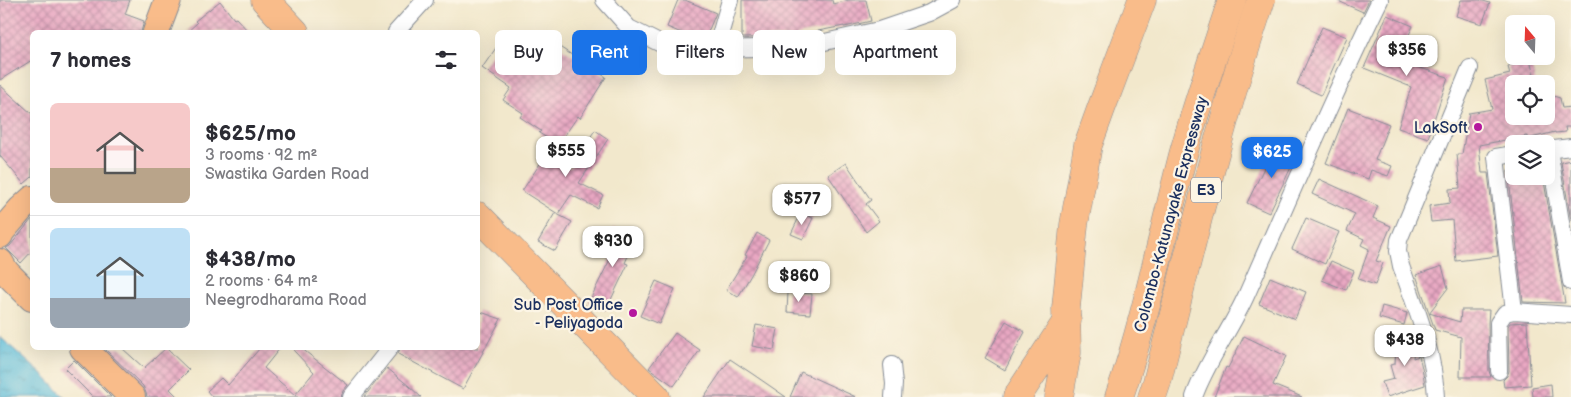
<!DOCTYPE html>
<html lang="en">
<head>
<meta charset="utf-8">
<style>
	body { margin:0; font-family:"Balsamiq Sans",sans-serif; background:#f7f7f7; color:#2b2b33; height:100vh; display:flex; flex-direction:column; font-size:19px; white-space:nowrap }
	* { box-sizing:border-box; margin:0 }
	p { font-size:16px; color:#7c7c81 }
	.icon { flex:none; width:28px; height:28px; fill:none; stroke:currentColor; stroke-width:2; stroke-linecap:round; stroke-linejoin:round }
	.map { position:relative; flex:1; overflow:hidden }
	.sheet { position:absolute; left:30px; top:30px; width:450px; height:320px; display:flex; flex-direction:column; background:#fff; border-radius:8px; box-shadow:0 5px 20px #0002 }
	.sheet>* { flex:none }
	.top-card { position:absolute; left:495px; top:30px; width:475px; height:45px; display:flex; gap:10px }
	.needle { width:32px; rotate:341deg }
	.fabs { position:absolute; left:1505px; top:15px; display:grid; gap:10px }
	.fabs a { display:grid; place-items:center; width:50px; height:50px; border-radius:8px; background:#fff; box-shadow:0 5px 20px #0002; font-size:25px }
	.price { position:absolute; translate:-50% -42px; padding:0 11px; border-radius:10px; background:#fff; color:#222; font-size:16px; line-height:32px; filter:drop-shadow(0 1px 2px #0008) }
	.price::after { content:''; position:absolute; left:50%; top:30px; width:15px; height:11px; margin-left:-8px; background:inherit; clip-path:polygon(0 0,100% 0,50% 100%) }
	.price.on { background:#1a73e8; color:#fff }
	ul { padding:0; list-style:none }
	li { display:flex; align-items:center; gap:15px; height:125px; padding:0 20px }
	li+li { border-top:1px solid #e1e1e2 }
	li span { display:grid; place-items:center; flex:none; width:140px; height:100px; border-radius:8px; color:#555 }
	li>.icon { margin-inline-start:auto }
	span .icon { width:60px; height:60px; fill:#fffc; stroke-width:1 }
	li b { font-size:21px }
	h2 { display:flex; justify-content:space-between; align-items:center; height:60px; padding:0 20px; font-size:21px }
	.tag { padding:0 18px; border-radius:8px; background:#fff; box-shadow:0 5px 20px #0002; font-size:18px; line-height:45px }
	.tag.on { background:#1a73e8; color:#fff }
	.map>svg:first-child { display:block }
</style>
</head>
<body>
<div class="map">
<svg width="1571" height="397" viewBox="0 0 1571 397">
	<defs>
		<pattern id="water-ripples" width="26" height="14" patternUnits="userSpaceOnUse" patternTransform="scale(1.25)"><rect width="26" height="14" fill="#5bbcd9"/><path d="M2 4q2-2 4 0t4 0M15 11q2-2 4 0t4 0" fill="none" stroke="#4a99b3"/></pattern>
		<pattern id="building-cross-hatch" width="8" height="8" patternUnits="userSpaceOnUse" patternTransform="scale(1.25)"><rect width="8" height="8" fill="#e9a7c2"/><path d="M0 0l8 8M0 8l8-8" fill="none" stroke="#bc88a1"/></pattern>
	</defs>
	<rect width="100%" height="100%" fill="#fcf5e5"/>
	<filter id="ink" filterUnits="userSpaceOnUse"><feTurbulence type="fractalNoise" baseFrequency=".02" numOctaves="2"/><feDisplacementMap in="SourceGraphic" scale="10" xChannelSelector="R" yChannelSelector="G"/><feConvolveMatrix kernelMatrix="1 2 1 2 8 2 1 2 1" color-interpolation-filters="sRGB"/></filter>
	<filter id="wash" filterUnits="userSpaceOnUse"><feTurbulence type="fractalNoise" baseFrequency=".0096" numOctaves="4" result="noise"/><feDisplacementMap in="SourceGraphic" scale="20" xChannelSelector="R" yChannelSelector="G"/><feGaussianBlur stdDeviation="1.12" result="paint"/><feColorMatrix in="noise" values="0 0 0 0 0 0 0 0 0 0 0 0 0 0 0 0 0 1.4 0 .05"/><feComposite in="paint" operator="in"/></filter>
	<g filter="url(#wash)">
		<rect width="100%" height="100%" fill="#f2e8cc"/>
		<path fill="url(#water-ripples)" stroke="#3b769c" d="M 0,337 L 42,374 L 65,397 L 0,397 Z"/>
		<g id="blocks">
			<g fill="url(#building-cross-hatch)">
				<path d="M 0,0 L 130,0 L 125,14 L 144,21 L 141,32 L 32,32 L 32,60 L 0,80 Z"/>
				<path d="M 678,0 L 685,0 L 716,13 L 705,39 L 696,39 L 667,27 Z"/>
				<path d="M 742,0 L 832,0 L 833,4 L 849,0 L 866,0 L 871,21 L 844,27 L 844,26 L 797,35 L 797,37 L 742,38 Z"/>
				<path d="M 1336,0 L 1369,0 L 1363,12 Z"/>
				<path d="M 1461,0 L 1480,0 L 1490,3 L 1482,24 L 1456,16 Z"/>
				<path d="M 220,1 L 234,19 L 236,18 L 249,32 L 187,32 L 197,23 L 195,21 Z"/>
				<path d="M 1387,15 L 1413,26 L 1401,52 L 1412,56 L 1408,64 L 1448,77 L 1428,138 L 1398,128 L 1411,87 L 1364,68 Z"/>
				<path d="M 1322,27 L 1347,37 L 1321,95 L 1297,84 Z"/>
				<path d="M 544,37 L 606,77 L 580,118 L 578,116 L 558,145 L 539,133 L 541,131 L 520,117 L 523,113 L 503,100 L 511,88 L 482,68 L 498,45 L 527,64 Z"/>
				<path d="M 1530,60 L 1536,84 L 1514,84 L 1514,116 L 1546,116 L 1546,100 L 1550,95 L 1560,98 L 1562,108 L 1571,107 L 1571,127 L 1565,127 L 1566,132 L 1555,133 L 1555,132 L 1527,139 L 1527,136 L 1479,145 L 1482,173 L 1488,173 L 1498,256 L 1456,261 L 1452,220 L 1431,222 L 1429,206 L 1450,203 L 1449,189 L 1460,188 L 1457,154 L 1462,154 L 1469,113 L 1492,109 L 1485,80 L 1510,74 L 1508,67 Z"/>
				<path d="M 0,85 L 32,114 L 32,177 L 24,184 L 0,156 Z"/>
				<path d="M 1348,108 L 1389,124 L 1375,160 L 1392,166 L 1388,176 L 1371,170 L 1368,179 L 1326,163 Z"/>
				<path d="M 595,130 L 608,139 L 579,183 L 603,195 L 597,208 L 571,195 L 558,214 L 522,191 L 547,153 L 570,168 Z"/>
				<path d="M 1275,145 L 1297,155 L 1269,213 L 1247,203 Z"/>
				<path d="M 1571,160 L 1571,221 L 1561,162 Z"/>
				<path d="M 846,163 L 871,200 L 866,204 L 879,221 L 866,232 L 828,175 Z"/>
				<path d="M 1514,169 L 1514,176 L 1543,176 L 1565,303 L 1523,302 L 1508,170 Z"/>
				<path d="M 1319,179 L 1378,206 L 1373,218 L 1391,226 L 1376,261 L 1383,263 L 1375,285 L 1358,279 L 1369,249 L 1361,245 L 1364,239 L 1347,231 L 1355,214 L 1312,194 Z"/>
				<path d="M 555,213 L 572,222 L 555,251 L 538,242 Z"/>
				<path d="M 801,213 L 813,218 L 803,239 L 791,234 Z"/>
				<path d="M 1306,218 L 1339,232 L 1325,264 L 1292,249 Z"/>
				<path d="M 32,219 L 32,251 L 21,263 L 6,248 L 10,246 Z"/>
				<path d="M 613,228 L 636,237 L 625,263 L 628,264 L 606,310 L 589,302 L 615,249 L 606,245 Z"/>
				<path d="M 757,233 L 769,240 L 751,275 L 738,297 L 726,290 L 747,256 L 745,255 Z"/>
				<path d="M 1331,261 L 1354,271 L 1346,290 L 1322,280 Z"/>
				<path d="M 1442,266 L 1448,288 L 1429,313 L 1460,322 L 1461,310 L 1489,310 L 1488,323 L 1489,371 L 1491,377 L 1460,377 L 1461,337 L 1435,330 L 1416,275 Z"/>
				<path d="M 1270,277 L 1306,292 L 1295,319 L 1259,304 Z"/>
				<path d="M 656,281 L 675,289 L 659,324 L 640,316 Z"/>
				<path d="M 788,292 L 812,294 L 810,314 L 787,312 Z"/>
				<path d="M 1382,306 L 1407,313 L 1404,325 L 1379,318 Z"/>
				<path d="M 478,311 L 501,319 L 463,389 L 398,354 L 400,348 L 478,348 Z"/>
				<path d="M 1006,321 L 1025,332 L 1005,370 L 985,358 Z"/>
				<path d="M 1527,322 L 1531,385 L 1504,387 L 1503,380 L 1507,376 L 1509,371 L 1508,326 L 1510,323 Z"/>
				<path d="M 756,325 L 778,329 L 774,350 L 752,346 Z"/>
				<path d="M 1397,331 L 1414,332 L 1415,337 L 1413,358 L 1419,356 L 1422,368 L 1425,385 L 1387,397 L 1382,382 L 1394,379 L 1390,365 L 1395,364 Z"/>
				<path d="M 675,333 L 700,350 L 674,386 L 649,368 Z"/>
				<path d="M 1244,336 L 1286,356 L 1273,385 L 1302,397 L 1214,397 L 1226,367 L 1228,368 Z"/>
				<path d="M 104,348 L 122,348 L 144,368 L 166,348 L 189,370 L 170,389 L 178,397 L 147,397 L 146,393 L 143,386 Z"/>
				<path d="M 260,348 L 280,348 L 264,368 L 295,395 L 314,372 L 294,351 L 296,348 L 301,348 L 348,385 L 343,391 L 341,397 L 212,397 L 207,391 L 221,378 L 228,385 Z"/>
				<path d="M 730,359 L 754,375 L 786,397 L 704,397 Z"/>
				<path d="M 74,360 L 111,397 L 93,397 L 65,369 Z"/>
				<path d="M 387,368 L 409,386 L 421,397 L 364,397 Z"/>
				<path d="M 801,372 L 856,397 L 790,397 Z"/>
				<path d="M 1551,384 L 1552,397 L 1533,397 L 1532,387 Z"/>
			</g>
		</g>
	</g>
	<g filter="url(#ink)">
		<use href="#blocks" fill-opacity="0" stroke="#868c95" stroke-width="1"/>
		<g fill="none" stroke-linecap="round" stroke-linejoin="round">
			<g stroke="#868c95" stroke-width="18">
				<g id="street">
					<path d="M 604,0 L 629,28 L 665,46 L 690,49 L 716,49 L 802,47 L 879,30 L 929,13 L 953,0"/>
					<path d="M 396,32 L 425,0"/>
					<path d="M 716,49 L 730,0"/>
					<path d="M 1546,150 L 1571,147"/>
					<path d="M 1549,150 L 1571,282"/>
					<path d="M 1514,154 L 1496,157 L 1514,311"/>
					<path d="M 892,365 L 894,384 L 893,397"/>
					<path d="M 1499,371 L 1498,323 L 1505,313 L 1514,311 L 1571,315"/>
					<path d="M 351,397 L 390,348"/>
					<path d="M 1194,397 C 1207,361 1230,331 1246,296 C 1290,197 1332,97 1380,0"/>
					<path d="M 1436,397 C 1434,351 1416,308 1401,266 L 1398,251 L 1399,240 L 1470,68"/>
				</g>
			</g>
			<g stroke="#868c95" stroke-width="28">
				<g id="primary">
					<path d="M 156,32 L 168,0"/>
					<path d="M 0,235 L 1,232 L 21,209 L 32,199"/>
					<path d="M 0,262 L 6,272 L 32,298"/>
					<path d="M 83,348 L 132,397"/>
				</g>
			</g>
			<g stroke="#868c95" stroke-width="29">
				<g id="highway">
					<path d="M 265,0 L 295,32"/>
					<path d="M 478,216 L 656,397"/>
					<path d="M 1017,397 L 1067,321"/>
					<path d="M 1059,397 L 1067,353 L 1066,308 L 1074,225 L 1088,145 L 1101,109 L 1142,0"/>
					<path d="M 1119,397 C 1146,318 1162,236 1183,155 C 1197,103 1215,52 1232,0"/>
					<path d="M 1152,397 L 1157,382 C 1189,254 1219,125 1261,0"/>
				</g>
			</g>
			<use href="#street" stroke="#fff" stroke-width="16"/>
			<use href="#primary" stroke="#f9bc8a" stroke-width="26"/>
			<use href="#highway" stroke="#f9bc8a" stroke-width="28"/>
		</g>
	</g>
	<g fill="#b5179e" stroke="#fcf5e5" stroke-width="2">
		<circle cx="1478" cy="127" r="5"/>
		<circle cx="633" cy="313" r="5"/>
	</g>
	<g text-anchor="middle" stroke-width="4.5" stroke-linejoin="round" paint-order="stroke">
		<rect fill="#fcf5e5" stroke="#5e6a86" stroke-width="1" x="1191" y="177.5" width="30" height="25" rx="4"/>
		<g font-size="15" font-weight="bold" fill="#1b2f5e">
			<text x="1206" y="195">E3</text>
		</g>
		<g font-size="16" fill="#1b2f5e" stroke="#fcf5e5" text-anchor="end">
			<text x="1468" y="133">LakSoft</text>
			<text x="623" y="310">Sub Post Office<tspan x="623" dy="18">- Peliyagoda</tspan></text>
		</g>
		<g font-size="16" fill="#1b2f5e" stroke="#fcf5e5">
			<text transform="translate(1170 214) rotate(-75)" y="6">Colombo-Katunayake Expressway</text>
		</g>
	</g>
</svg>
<div class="fabs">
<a><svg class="needle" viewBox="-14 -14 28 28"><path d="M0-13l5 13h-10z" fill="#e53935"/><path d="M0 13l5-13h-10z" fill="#7c7c81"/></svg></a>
<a><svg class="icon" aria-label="locate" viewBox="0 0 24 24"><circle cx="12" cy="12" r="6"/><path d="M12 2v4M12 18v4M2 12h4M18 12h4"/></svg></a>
<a><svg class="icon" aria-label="layers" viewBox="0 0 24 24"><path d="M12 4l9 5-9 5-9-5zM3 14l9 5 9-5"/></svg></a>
</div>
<b class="price" style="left:1407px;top:77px">$356</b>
<b class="price" style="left:566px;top:178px">$555</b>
<b class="price on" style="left:1272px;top:179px">$625</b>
<b class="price" style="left:802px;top:226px">$577</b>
<b class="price" style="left:613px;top:268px">$930</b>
<b class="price" style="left:799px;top:303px">$860</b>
<b class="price" style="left:1405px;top:367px">$438</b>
<div class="top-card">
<a class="tag">Buy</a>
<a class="tag on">Rent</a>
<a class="tag">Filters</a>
<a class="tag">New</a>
<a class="tag">Apartment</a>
</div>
<section class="sheet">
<h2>7 homes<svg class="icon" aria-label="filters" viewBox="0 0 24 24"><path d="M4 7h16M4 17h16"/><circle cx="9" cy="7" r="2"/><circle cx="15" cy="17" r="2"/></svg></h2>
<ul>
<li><span style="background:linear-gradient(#f6c9c9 65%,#b9a48a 0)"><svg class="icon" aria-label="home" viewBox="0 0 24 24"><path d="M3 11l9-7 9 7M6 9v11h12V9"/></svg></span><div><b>$625/mo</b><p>3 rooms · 92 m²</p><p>Swastika Garden Road</p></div></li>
<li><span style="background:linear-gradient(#bfe0f5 70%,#9aa5b1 0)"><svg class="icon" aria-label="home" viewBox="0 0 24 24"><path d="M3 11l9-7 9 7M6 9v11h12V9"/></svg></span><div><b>$438/mo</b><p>2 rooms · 64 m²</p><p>Neegrodharama Road</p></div></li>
</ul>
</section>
</div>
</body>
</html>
